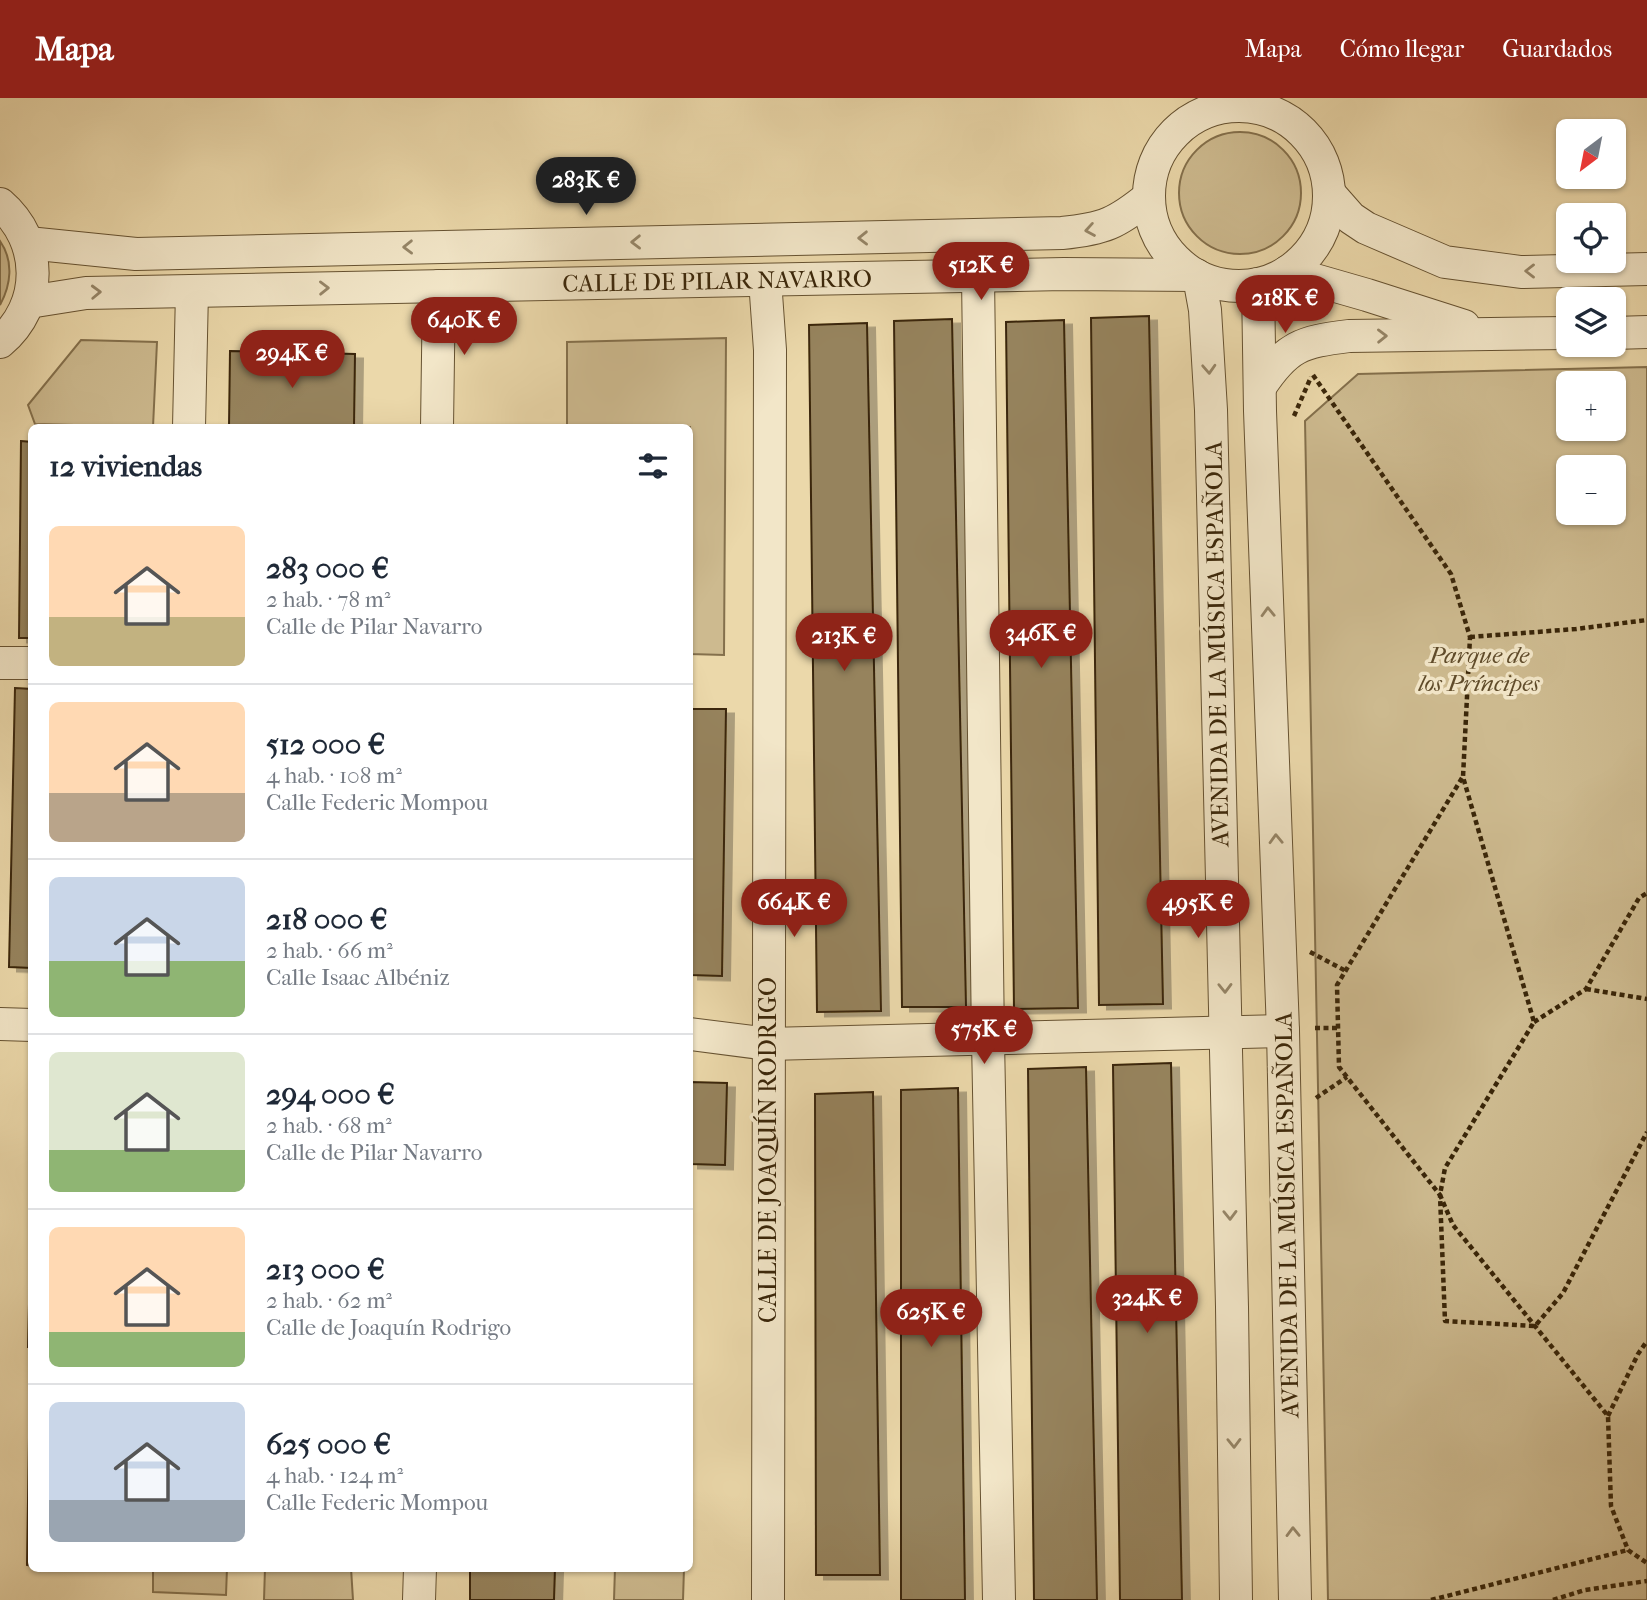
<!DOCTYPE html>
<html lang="es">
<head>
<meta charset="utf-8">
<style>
	body { margin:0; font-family:"IM FELL French Canon",serif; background:#f6f6f7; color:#1f2937; height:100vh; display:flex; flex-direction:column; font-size:26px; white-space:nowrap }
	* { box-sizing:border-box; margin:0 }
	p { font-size:23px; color:#747a83 }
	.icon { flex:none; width:38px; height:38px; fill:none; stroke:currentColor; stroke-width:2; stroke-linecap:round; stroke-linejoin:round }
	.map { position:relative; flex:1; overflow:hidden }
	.panel { position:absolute; left:28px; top:326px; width:665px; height:1148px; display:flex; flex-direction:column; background:#fff; border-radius:10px; box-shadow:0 2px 5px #0004 }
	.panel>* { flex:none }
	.needle { width:46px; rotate:212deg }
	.fabs { position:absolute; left:1556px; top:21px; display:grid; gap:14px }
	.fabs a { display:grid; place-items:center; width:70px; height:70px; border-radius:10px; background:#fff; box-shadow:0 2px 5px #0004; font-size:35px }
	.price { position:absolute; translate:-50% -60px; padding:0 16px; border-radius:24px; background:#8f2418; color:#fff; font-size:23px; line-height:46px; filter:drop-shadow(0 2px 4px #0008) }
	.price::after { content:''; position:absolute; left:50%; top:42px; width:21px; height:16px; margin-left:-10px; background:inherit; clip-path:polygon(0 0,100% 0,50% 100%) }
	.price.active { background:#222; color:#fff }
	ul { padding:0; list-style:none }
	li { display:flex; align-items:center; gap:21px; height:175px; padding:0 21px }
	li+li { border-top:2px solid #e0e1e3 }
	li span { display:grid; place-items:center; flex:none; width:196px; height:140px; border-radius:10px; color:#555 }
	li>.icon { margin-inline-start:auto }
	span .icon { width:84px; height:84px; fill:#fffc; stroke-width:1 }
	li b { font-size:30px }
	h2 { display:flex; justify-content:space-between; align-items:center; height:84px; padding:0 21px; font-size:30px }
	header { display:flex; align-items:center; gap:42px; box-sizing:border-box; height:98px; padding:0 35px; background:#8f2418; color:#fff }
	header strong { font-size:33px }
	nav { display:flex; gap:38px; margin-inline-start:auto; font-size:24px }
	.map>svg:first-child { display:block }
</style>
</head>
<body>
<header>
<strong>Mapa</strong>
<nav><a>Mapa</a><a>Cómo llegar</a><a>Guardados</a></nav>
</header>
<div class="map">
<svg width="1647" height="1502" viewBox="0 0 1647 1502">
	<defs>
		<filter id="shadow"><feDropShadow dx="8" dy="4.5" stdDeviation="0" flood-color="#0004"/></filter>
	</defs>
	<rect width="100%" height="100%" fill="#ebd8aa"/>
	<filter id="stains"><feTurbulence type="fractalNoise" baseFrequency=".00286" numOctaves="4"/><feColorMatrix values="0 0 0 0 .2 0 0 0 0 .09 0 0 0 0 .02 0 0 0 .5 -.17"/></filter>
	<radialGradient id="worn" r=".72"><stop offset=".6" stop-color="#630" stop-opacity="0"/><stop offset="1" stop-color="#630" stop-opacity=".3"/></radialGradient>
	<g fill="#cdba8f" stroke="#84704c" stroke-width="2" fill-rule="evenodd">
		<circle cx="1240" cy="95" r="61"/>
		<path d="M 0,143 C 14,163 11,187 0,207 Z"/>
		<path d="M 726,240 L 724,557 L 690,556 L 690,329 L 567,329 L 567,244 Z"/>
		<path d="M 81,242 L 157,244 L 153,329 L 35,326 L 28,307 Z"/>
		<path d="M 1647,269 L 1647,1502 L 1328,1502 L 1305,323 L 1358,276 ZM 1614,285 L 1614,331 L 1568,331 L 1568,285 ZM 1614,369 L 1614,415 L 1568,415 L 1568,369 Z"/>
		<path d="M 153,1470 L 227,1470 L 226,1497 L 153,1494 Z"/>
		<path d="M 265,1470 L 351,1470 L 353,1502 L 264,1502 Z"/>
		<path d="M 615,1470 L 684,1470 L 683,1502 L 614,1502 Z"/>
	</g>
	<g fill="#96835d" stroke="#3a2609" stroke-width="2" filter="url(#shadow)">
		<path d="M 1149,218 L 1163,906 L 1099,907 L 1091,220 Z"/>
		<path d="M 952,221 L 966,909 L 902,909 L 894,223 Z"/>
		<path d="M 1064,222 L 1078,910 L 1014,911 L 1006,224 Z"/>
		<path d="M 867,225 L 881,913 L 817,914 L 809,227 Z"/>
		<path d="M 230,253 L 355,256 L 354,329 L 229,329 Z"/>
		<path d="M 21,343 L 32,344 L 32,540 L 19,540 Z"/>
		<path d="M 15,590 L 32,591 L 32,870 L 9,869 Z"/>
		<path d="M 690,611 L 726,611 L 722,878 L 690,877 Z"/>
		<path d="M 1171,965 L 1182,1502 L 1120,1502 L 1113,967 Z"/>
		<path d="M 1086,969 L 1097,1502 L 1034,1502 L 1028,971 Z"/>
		<path d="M 690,984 L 727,985 L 725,1067 L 690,1066 Z"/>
		<path d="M 958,990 L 965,1502 L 901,1502 L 901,992 Z"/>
		<path d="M 873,994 L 880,1477 L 816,1477 L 815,996 Z"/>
		<path d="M 31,1121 L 32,1121 L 32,1249 L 28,1249 Z"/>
		<path d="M 29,1340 L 32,1340 L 32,1468 L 27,1467 Z"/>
		<path d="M 470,1470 L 555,1470 L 554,1502 L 470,1502 Z"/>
	</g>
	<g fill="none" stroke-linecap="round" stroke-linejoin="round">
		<g stroke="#665231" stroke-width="34">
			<g id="minor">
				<circle cx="1239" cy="98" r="90"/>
				<path d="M 1329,95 L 1351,120 L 1366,130 L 1445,164 L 1521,174 L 1647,171"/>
				<path d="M 0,106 C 43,143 44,207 0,244"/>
				<path d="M 28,145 L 136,156 L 1062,135 C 1104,131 1117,125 1149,99"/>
				<path d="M 1287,174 L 1367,197 L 1464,228"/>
				<path d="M 978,178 L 988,942 L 999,1502"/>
				<path d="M 1199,179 L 1205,212 L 1211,312 L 1232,1209 L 1236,1502"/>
				<path d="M 765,182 L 770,252 L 768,1502"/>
				<path d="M 1258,186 L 1260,313 L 1283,933 L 1295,1502"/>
				<path d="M 29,204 L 86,195 L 1064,176 L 1196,177"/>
				<path d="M 1614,235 L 1647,234"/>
				<path d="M 1260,289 C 1287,248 1301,244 1349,238 L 1568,235"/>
				<path d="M 189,329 L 192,193"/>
				<path d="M 437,329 L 439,188"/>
				<path d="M 0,565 L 32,565"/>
				<path d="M 0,926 L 32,927"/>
				<path d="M 690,936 L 768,946 L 1283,933"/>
				<path d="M 419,1502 L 420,1470"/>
			</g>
		</g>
		<g stroke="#3a2609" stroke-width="4.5" stroke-dasharray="5 3.5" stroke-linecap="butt">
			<path d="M 1313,277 L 1451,476 L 1470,539 L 1463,679 L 1534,924 L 1445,1070 L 1440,1097 L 1453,1127 L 1608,1318 L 1611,1408 L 1628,1452 L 1647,1465"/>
			<path d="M 1294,318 L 1311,279"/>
			<path d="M 1470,539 L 1576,531 L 1647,522"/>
			<path d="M 1462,680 L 1337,887 L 1339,969 L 1440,1097 L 1445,1223 L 1535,1228 L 1563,1195 L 1647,1034"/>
			<path d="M 1310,854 L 1346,873"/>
			<path d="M 1586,891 L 1647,901"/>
			<path d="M 1534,924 L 1586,891 L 1639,800 L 1647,795"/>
			<path d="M 1315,930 L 1338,930"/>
			<path d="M 1316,1000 L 1347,979"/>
			<path d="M 1608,1318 L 1638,1256 L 1647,1243"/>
			<path d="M 1431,1502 L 1628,1452"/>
			<path d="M 1553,1502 L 1585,1492 L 1647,1483"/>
		</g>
		<use href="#minor" stroke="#f2e6c8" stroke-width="32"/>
	</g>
	<defs><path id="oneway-chevron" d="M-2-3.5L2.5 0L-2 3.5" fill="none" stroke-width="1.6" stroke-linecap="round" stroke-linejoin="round" transform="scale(1.75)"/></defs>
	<g stroke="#968668">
		<use href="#oneway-chevron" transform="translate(1090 132) rotate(170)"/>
		<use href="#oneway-chevron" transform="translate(863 140) rotate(179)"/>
		<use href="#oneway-chevron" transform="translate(636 144) rotate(179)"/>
		<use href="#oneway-chevron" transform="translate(408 149) rotate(179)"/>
		<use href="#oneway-chevron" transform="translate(1530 173) rotate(-180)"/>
		<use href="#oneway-chevron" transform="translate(324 190) rotate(-1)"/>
		<use href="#oneway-chevron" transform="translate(96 194) rotate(-2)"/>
		<use href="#oneway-chevron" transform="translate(1382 238) rotate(-1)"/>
		<use href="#oneway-chevron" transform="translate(1209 271) rotate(87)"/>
		<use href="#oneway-chevron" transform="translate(1268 514) rotate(-92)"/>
		<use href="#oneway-chevron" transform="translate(1276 741) rotate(-92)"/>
		<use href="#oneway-chevron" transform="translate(1225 890) rotate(89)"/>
		<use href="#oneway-chevron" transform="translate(1230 1117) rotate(89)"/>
		<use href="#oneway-chevron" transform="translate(1234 1345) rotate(89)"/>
		<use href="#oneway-chevron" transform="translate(1293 1434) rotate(-91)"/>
	</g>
	<g text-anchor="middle" stroke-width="7" stroke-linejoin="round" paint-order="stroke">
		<g font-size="24" fill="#3a2609" stroke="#f2e6c8">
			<text transform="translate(717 183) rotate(-1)" y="8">CALLE DE PILAR NAVARRO</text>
			<text transform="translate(1217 546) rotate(-91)" y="8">AVENIDA DE LA MÚSICA ESPAÑOLA</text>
			<text transform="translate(768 1052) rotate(-90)" y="8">CALLE DE JOAQUÍN RODRIGO</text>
			<text transform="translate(1287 1117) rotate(-91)" y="8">AVENIDA DE LA MÚSICA ESPAÑOLA</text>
		</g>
		<g font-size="24" font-style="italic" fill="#5f4b2a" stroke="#f2e6c8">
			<text x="1479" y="565">Parque de<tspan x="1479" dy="28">los Príncipes</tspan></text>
		</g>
	</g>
	<rect width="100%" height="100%" filter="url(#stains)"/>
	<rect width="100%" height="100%" fill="url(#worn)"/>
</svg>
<div class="fabs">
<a><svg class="needle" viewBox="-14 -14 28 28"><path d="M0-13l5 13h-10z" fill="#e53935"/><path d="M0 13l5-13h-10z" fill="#747a83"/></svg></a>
<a><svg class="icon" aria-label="locate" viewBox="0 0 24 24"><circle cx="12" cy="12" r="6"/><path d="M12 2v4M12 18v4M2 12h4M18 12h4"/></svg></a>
<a><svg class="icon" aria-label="layers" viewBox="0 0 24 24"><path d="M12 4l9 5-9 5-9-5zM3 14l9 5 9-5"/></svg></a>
<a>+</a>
<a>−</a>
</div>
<b class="price active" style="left:586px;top:119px">283K €</b>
<b class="price" style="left:981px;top:204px">512K €</b>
<b class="price" style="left:1285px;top:237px">218K €</b>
<b class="price" style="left:464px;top:259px">640K €</b>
<b class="price" style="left:292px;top:292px">294K €</b>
<b class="price" style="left:1041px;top:572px">346K €</b>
<b class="price" style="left:844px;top:575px">213K €</b>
<b class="price" style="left:794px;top:841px">664K €</b>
<b class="price" style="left:1198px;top:842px">495K €</b>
<b class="price" style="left:984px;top:968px">575K €</b>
<b class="price" style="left:1147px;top:1237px">324K €</b>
<b class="price" style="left:931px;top:1251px">625K €</b>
<section class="panel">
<h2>12 viviendas<svg class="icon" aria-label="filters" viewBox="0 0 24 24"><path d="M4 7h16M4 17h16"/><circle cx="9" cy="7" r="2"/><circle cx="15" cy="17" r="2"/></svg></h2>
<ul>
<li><span style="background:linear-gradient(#ffd9b3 65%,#c2b280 0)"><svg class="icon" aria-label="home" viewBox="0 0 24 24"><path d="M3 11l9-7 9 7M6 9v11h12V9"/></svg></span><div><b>283 000 €</b><p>2 hab. · 78 m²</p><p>Calle de Pilar Navarro</p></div></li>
<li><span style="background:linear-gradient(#ffd9b3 65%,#b9a48a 0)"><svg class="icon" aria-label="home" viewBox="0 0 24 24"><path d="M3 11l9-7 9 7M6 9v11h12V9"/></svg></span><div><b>512 000 €</b><p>4 hab. · 108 m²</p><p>Calle Federic Mompou</p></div></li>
<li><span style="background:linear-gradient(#c9d6e8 60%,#8fb573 0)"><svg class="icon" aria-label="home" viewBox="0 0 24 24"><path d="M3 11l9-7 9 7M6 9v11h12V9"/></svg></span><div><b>218 000 €</b><p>2 hab. · 66 m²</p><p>Calle Isaac Albéniz</p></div></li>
<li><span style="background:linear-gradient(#dfe7d0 70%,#8fb573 0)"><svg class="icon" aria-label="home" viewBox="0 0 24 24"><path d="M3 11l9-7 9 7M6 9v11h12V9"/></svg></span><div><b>294 000 €</b><p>2 hab. · 68 m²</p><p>Calle de Pilar Navarro</p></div></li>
<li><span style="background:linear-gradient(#ffd9b3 75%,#8fb573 0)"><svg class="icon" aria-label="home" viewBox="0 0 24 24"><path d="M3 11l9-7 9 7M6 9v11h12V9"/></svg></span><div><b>213 000 €</b><p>2 hab. · 62 m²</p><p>Calle de Joaquín Rodrigo</p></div></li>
<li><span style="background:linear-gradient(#c9d6e8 70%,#9aa5b1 0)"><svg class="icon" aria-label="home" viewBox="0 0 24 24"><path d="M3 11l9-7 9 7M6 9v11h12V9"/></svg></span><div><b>625 000 €</b><p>4 hab. · 124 m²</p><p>Calle Federic Mompou</p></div></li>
</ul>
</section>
</div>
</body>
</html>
